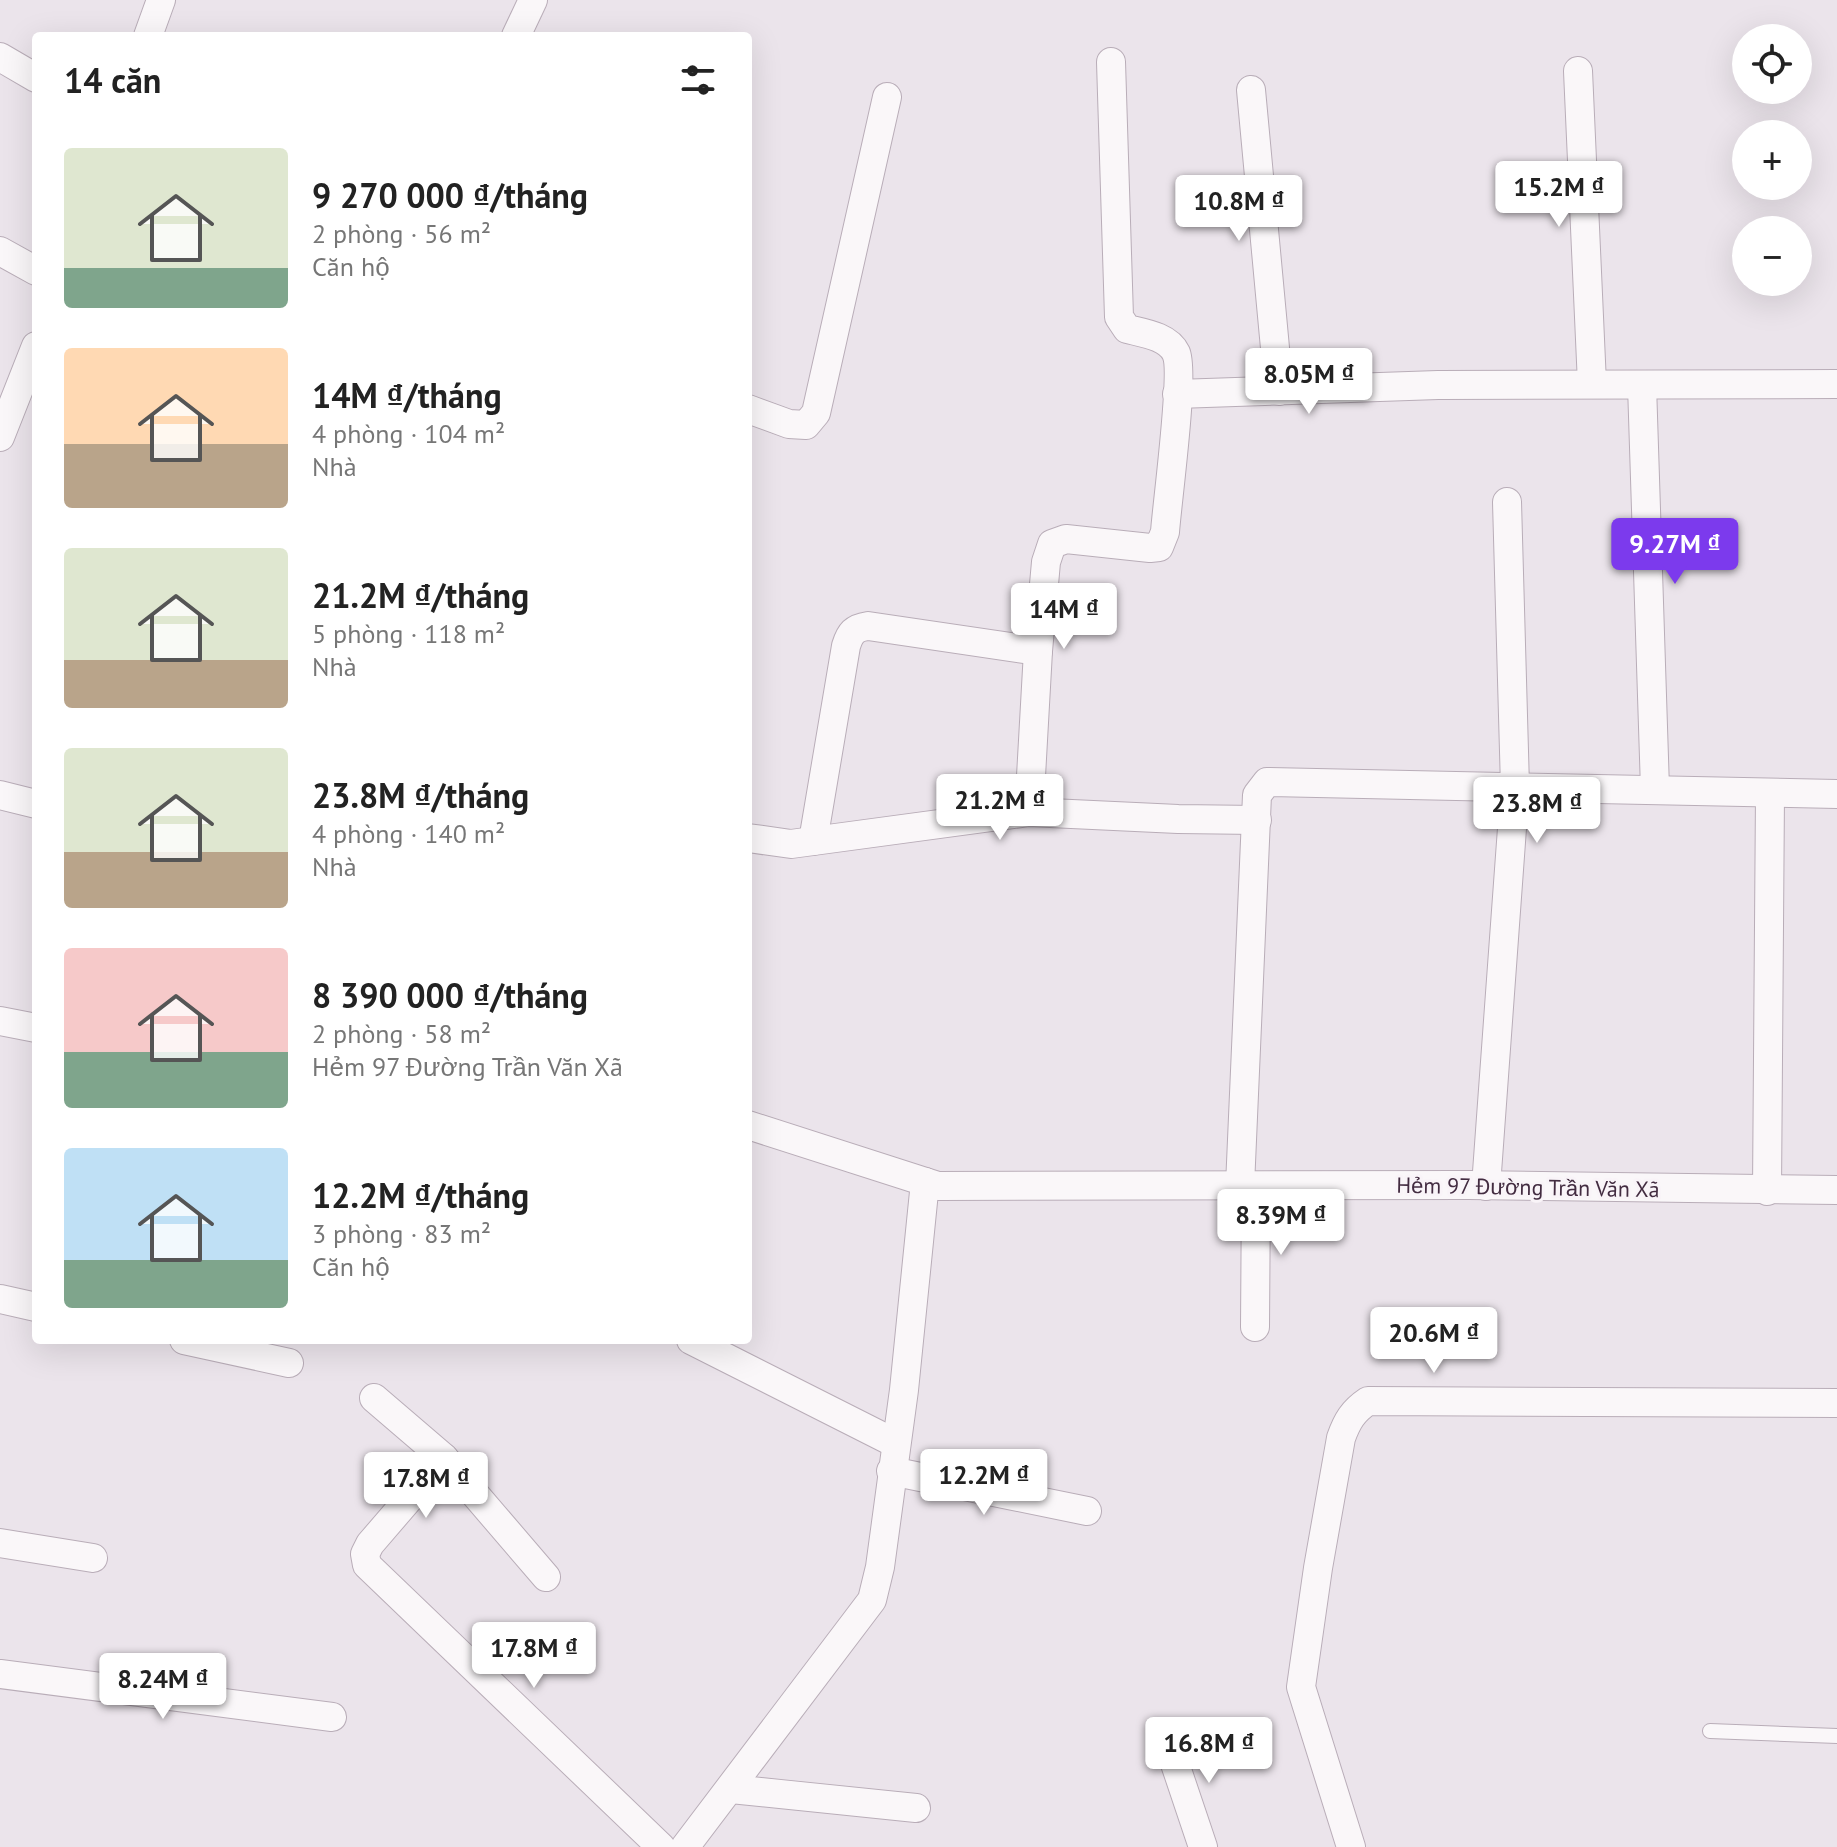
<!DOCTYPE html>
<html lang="vi">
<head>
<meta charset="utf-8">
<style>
	body { margin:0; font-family:"PT Sans",sans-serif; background:#f6f6f6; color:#222; height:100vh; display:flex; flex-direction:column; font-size:30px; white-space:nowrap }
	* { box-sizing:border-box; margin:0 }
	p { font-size:26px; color:#767676 }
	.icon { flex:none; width:44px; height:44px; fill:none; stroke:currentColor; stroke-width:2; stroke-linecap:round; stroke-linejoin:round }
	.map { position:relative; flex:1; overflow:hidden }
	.panel { position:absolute; left:32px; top:32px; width:720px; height:1312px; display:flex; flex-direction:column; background:#fff; border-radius:8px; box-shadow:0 8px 32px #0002 }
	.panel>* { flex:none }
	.buttons { position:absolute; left:1732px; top:24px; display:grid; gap:16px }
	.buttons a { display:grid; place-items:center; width:80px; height:80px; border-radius:50%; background:#fff; box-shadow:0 8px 32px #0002; font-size:40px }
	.price { position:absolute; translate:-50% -68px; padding:0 18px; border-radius:8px; background:#fff; color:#222; font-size:26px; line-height:52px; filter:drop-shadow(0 2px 4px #0008) }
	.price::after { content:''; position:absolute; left:50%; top:48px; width:24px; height:18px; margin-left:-12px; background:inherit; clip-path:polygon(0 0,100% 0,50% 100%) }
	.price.current { background:#7c3aed; color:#fff }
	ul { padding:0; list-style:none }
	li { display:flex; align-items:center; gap:24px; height:200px; padding:0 32px }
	li span { display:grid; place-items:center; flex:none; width:224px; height:160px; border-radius:8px; color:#555 }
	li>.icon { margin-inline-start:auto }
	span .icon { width:96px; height:96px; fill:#fffc; stroke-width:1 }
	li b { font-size:34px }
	h2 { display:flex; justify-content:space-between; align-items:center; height:96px; padding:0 32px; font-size:34px }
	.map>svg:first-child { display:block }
</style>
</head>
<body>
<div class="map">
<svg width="1837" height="1847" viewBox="0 0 1837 1847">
	<rect width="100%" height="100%" fill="#ebe4eb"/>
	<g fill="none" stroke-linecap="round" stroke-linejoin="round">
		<g stroke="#b9adb8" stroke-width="16">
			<path id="service" d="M 1710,1731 L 1837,1736"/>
		</g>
		<g stroke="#b9adb8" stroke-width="30">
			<g id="minor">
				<path d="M 148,36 L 161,0"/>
				<path d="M 516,36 L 533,0"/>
				<path d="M 0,57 L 36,78"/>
				<path d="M 1578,71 L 1592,384"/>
				<path d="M 1251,90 L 1279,391"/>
				<path d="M 0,251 L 36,271"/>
				<path d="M 1642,385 L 1655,789"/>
				<path d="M 1177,394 L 1438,385 L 1837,384"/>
				<path d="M 748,409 L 789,424 L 806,425 L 816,413 L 887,97"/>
				<path d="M 0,437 L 36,346"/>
				<path d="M 0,795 L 36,804"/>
				<path d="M 1029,812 L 1038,651 L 1046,562 L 1052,544 L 1066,539 L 1150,548 L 1159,547 L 1165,532 C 1167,503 1185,372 1176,353 C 1168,336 1143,333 1127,329 L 1119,317 L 1111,62"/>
				<path d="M 748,838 L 791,844 L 1029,812 L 1178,819 L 1257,820"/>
				<path d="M 813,841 L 846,646 C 850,633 854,628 868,626 L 1038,651"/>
				<path d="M 0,1021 L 36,1028"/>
				<path d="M 748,1125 L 938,1186 L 1469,1185 L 1837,1190"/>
				<path d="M 1240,1186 L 1257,795 L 1267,782 L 1837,794"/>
				<path d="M 1486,1186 L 1515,787 L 1507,502"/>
				<path d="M 1767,1191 L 1770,794"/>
				<path d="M 0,1299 L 36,1307"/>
				<path d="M 1255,1327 L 1256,1186"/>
				<path d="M 184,1340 L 289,1363"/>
				<path d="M 691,1340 L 895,1443"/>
				<path d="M 374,1398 L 444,1458 L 546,1577"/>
				<path d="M 444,1458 L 370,1544 L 365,1554 L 367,1565 L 661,1847"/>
				<path d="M 891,1471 L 1087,1511"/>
				<path d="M 0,1543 L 93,1558"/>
				<path d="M 0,1674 L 332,1717"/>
				<path d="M 1167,1740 L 1203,1847"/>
				<path d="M 731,1789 L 916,1808"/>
				<path d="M 685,1847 L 872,1600 L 880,1567 L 904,1390 L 925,1182"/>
				<path d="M 1351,1847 L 1301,1687 L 1318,1568 L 1341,1438 C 1347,1421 1353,1411 1368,1401 L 1837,1403"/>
			</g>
		</g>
		<use href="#service" stroke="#faf7f9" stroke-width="14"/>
		<use href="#minor" stroke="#faf7f9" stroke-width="28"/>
	</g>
	<g text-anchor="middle" stroke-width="6" stroke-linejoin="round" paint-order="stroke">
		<g font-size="22" fill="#432c41" stroke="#f9f4f8">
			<text transform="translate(1528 1187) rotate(1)" y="8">Hẻm 97 Đường Trần Văn Xã</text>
		</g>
	</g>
</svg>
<div class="buttons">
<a><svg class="icon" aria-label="locate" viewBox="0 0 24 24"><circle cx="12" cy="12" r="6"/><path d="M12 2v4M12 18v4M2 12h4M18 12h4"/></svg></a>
<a>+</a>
<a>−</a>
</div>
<b class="price" style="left:1559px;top:229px">15.2M ₫</b>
<b class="price" style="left:1239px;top:243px">10.8M ₫</b>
<b class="price" style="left:1309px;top:416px">8.05M ₫</b>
<b class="price current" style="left:1675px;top:586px">9.27M ₫</b>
<b class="price" style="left:1064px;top:651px">14M ₫</b>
<b class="price" style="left:1000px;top:842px">21.2M ₫</b>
<b class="price" style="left:1537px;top:845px">23.8M ₫</b>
<b class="price" style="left:1281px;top:1257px">8.39M ₫</b>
<b class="price" style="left:1434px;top:1375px">20.6M ₫</b>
<b class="price" style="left:984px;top:1517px">12.2M ₫</b>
<b class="price" style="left:426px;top:1520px">17.8M ₫</b>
<b class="price" style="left:534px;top:1690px">17.8M ₫</b>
<b class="price" style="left:163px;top:1721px">8.24M ₫</b>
<b class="price" style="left:1209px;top:1785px">16.8M ₫</b>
<section class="panel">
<h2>14 căn<svg class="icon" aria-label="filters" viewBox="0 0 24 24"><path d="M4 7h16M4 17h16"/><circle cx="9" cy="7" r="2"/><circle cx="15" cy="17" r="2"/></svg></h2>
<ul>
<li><span style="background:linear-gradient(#dfe7d0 75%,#7fa58c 0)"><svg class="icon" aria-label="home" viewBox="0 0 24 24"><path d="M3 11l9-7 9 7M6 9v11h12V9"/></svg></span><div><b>9 270 000 ₫/tháng</b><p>2 phòng · 56 m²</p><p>Căn hộ</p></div></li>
<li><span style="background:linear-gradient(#ffd9b3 60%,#b9a48a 0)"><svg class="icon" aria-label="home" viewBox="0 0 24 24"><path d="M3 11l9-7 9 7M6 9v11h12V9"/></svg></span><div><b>14M ₫/tháng</b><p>4 phòng · 104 m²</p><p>Nhà</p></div></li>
<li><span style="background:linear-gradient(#dfe7d0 70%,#b9a48a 0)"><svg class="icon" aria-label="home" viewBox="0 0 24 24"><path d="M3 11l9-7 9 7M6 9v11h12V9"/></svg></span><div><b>21.2M ₫/tháng</b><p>5 phòng · 118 m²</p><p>Nhà</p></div></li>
<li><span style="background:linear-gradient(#dfe7d0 65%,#b9a48a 0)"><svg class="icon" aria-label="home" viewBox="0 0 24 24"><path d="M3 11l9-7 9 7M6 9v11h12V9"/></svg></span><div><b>23.8M ₫/tháng</b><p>4 phòng · 140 m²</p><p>Nhà</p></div></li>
<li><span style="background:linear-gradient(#f6c9c9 65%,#7fa58c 0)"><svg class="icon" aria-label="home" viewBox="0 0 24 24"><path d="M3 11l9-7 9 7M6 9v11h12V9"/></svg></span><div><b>8 390 000 ₫/tháng</b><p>2 phòng · 58 m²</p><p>Hẻm 97 Đường Trần Văn Xã</p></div></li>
<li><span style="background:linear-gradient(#bfe0f5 70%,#7fa58c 0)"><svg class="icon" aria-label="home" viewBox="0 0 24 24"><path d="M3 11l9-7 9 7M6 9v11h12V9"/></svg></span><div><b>12.2M ₫/tháng</b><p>3 phòng · 83 m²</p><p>Căn hộ</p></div></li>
</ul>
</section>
</div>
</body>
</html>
